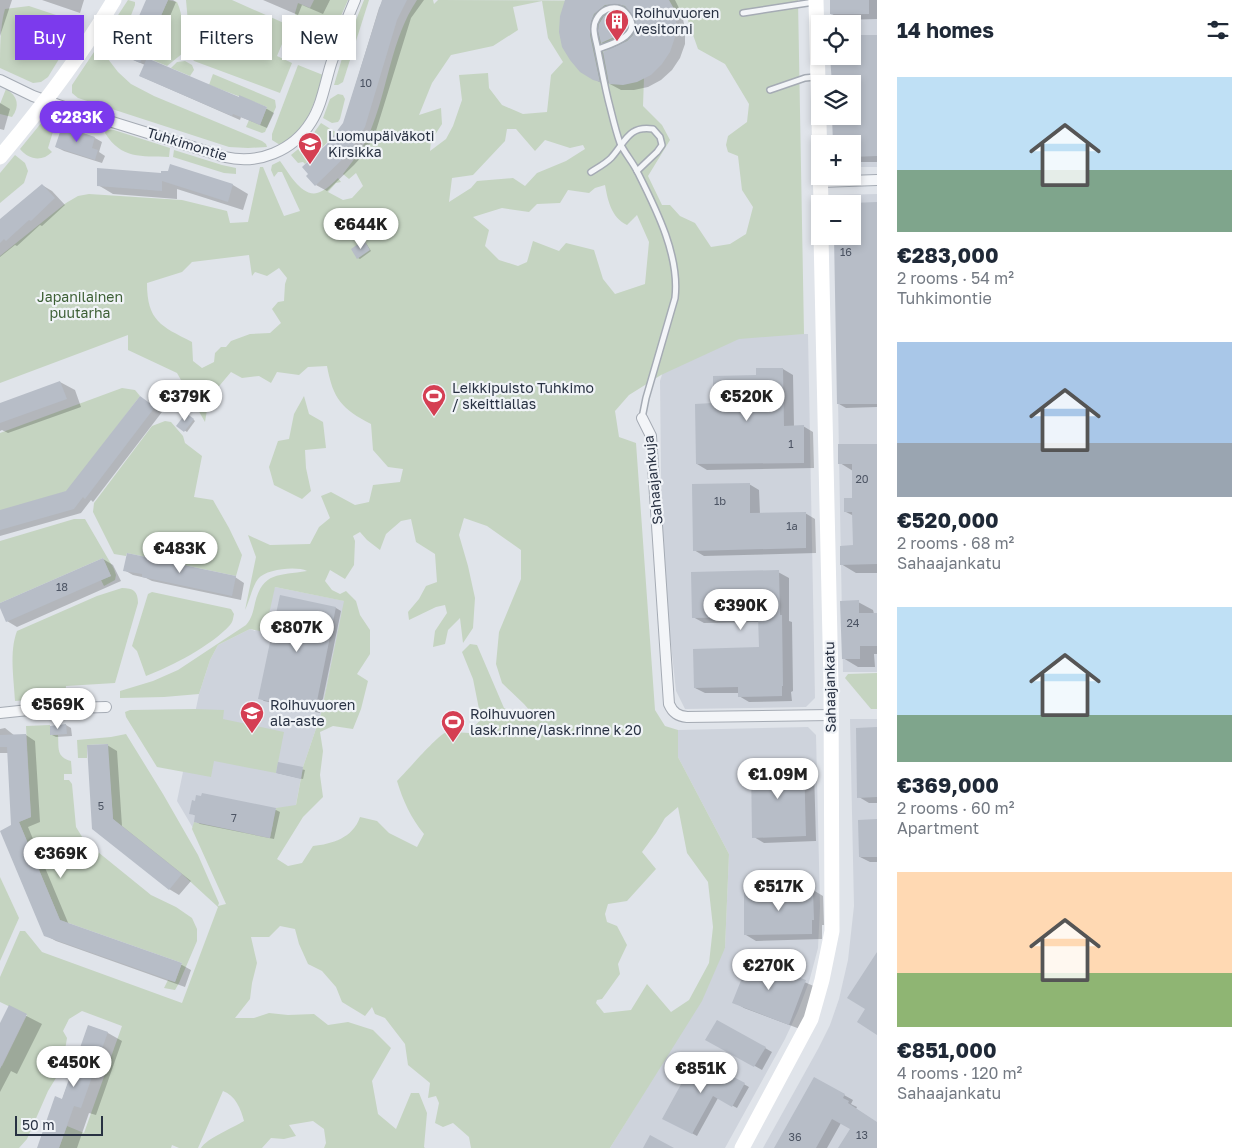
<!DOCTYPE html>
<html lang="en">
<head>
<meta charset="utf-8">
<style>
	body { margin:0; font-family:"Golos Text",sans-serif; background:#f6f6f7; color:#1f2937; height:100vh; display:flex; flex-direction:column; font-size:19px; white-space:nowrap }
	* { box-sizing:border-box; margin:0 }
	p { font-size:16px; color:#747a83 }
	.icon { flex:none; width:28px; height:28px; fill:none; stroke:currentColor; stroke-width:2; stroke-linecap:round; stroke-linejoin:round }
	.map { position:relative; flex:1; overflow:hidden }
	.details { display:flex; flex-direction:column; background:#fff; width:375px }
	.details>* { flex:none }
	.top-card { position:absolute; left:15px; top:15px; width:475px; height:45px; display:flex; gap:10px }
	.tools { position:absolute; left:811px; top:15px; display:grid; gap:10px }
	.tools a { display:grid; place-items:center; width:50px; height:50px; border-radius:0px; background:#fff; box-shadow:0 2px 8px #0003; font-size:25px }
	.scale { position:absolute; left:15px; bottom:12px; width:88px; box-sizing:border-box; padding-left:5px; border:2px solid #283142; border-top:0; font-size:14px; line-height:18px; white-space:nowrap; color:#283142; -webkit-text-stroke:4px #f0f3f7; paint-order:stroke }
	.price { position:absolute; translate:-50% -42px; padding:0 11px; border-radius:18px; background:#fff; color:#222; font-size:16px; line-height:32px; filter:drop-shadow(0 1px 2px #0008) }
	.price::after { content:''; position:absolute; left:50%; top:30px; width:15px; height:11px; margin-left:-8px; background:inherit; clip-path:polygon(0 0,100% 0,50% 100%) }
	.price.on { background:#7c3aed; color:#fff }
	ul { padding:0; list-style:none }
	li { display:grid; align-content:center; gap:10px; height:265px; padding:0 20px }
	li span { display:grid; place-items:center; height:155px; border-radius:0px; color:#555 }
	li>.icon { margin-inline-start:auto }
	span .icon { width:90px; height:90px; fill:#fffc; stroke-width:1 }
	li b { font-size:21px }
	h2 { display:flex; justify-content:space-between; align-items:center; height:60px; padding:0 20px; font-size:21px }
	.chip { padding:0 18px; border-radius:0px; background:#fff; box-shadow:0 2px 8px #0003; font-size:18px; line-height:45px }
	.chip.on { background:#7c3aed; color:#fff }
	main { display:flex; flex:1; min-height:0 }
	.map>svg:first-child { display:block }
</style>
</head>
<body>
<main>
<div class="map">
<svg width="877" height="1148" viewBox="0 0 877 1148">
	<rect width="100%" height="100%" fill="#e0e4ea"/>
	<g fill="#ced3dc">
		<path d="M 831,0 L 877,0 L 877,167 L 853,167 L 852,24 L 831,24 Z"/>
		<path d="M 877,194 L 877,672 L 843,672 L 835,236 L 852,236 L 852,204 L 835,204 L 834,195 Z"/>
		<path d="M 808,334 L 815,698 L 806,707 L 685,709 L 676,691 L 662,561 L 660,381 L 668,355 L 734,335 Z"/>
		<path d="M 275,587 L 345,601 L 321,714 L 303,767 L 294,815 L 203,845 L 177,801 L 199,694 L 210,660 L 218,645 L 250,629 L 255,631 Z"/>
		<path d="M 850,719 L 877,719 L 877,1148 L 763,1148 L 818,1049 L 830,1025 L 839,999 L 848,960 L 854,906 Z"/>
		<path d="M 808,727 L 816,735 L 820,907 L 818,948 L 809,982 L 798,1011 L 785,1039 L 725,1148 L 610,1148 L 636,1106 L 725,948 L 729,854 L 678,757 L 678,730 Z"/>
	</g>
	<g fill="#c5d4c1" fill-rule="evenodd">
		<path d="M 128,0 L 135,2 L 135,5 L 119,47 L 110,52 L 103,38 Z"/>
		<path d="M 168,0 L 177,2 C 184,17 184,37 183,53 L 167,66 L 143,56 Z"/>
		<path d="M 186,0 L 232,0 L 329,43 L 327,48 L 287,32 L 277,56 L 292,63 L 280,93 L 194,61 L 189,55 L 189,34 Z"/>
		<path d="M 314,0 L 348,0 L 334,32 L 329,32 L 296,17 L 295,13 L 298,3 L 310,8 Z"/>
		<path d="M 364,0 L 369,0 L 343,82 L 338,85 L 334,85 L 346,45 Z"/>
		<path d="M 417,0 L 433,0 L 434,4 L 438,0 L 640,1 L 644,78 L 643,106 L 662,125 L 670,140 L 648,176 L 662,205 L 670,205 L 680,216 L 695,223 L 711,247 L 730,244 L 746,234 L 753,207 L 742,190 L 738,156 L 728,152 L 726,145 L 728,136 L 747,122 L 749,104 L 725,64 L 698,49 L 687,18 L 670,9 L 669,0 L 798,0 L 804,334 L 739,339 L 661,375 L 629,395 L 615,411 L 619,437 L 636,443 L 655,710 L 665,726 L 678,730 L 678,757 L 729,854 L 725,948 L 702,1001 L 610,1148 L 471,1148 L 469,1137 L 453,1123 L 443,1127 L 435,1123 L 439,1103 L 436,1096 L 428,1098 L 430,1083 L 408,1065 L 405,1044 L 385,1018 L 375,1014 L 372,1007 L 365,1016 L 342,1002 L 336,987 L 322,971 L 308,964 L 299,944 L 295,929 L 280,926 L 269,937 L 251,937 L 257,963 L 252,983 L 250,999 L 235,1018 L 254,1018 L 269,1013 L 288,1015 L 314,1014 L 328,1025 L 348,1022 L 373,1030 L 391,1048 L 372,1081 L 378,1114 L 396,1129 L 411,1093 L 419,1093 L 427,1113 L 424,1147 L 425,1148 L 324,1148 L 326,1143 L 324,1129 L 313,1121 L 289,1125 L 296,1136 L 284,1139 L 271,1138 L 262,1148 L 201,1148 C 207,1138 233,1128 244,1121 C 241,1109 235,1095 223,1091 L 198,1148 L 179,1148 L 172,1145 L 171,1148 L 59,1148 L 67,1126 L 84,1133 L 122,1026 L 82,1011 L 69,1019 L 63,1031 L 67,1038 L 62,1068 L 48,1091 L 27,1139 L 19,1148 L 0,1148 L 0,1065 L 2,1066 L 27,1015 L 0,1002 L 0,977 L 20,931 L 25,931 L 42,952 L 182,1003 L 218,907 L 182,874 L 113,819 L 107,744 L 87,745 L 87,758 L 78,758 L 77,740 L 111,737 L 126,734 L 163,794 L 198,855 L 219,903 L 218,906 L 226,904 L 192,829 L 194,822 L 270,838 L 276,808 L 296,805 L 303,767 L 321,714 L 344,601 L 275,587 L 265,632 L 250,629 L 218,645 L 210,660 L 199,694 L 164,697 L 120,698 L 120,691 L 153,681 L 178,670 L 246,625 C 252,618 253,612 255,603 C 263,571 279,576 307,571 C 296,566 266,569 258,579 C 252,587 250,600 245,610 L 256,557 L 248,535 L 270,545 L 310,544 L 319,527 L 330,518 L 321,496 L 331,492 L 355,505 L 369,502 L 373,485 L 400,482 L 403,469 L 388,467 L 373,450 L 371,424 C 342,409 333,399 327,366 L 308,367 L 299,375 L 277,372 L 271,383 L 259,376 L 242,378 L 231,372 L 209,398 L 205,422 L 177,373 L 128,350 L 128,335 L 0,383 L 0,256 L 66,203 L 78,196 L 89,194 L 182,200 L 227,211 L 230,223 L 248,222 L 260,167 L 263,167 L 284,216 L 300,211 L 282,172 L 278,172 L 274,177 L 271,170 L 272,165 L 280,161 C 289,173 304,202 322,191 C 328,188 333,183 338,178 L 341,182 L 336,183 L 328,192 L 343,200 L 352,198 L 363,186 L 356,173 L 349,179 L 343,174 C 353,161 364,147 370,132 C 388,89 391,39 417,0 ZM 542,1 L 548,38 L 563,62 L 551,75 L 547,112 L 523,114 L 502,105 L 489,88 L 488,73 L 459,75 L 462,100 L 453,126 L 446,139 L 430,151 L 431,141 L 442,124 L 441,108 L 419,115 L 432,83 L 451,55 L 493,46 L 518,30 L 513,7 ZM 507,129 L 516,129 L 535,151 L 545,140 L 570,148 L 583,145 L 585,149 L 566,161 L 537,173 L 525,186 L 513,178 L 477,181 L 471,188 L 449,202 L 452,178 L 473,175 L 505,141 ZM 605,185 C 608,201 611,217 627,225 L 637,215 L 649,242 L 645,284 L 615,294 L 603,279 L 594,250 L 566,243 L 559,251 L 533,241 L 527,262 L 518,266 L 499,260 L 485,246 L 489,230 L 473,217 L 502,208 L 529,212 L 537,204 L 560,203 L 568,190 L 589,193 L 595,188 ZM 249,255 L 252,276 L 255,272 L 267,276 L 279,268 L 287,278 L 285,284 L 284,301 L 278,302 L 272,309 L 281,323 L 270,333 L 250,334 L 231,341 L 226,347 L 221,347 L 215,353 L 214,362 L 202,368 L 193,361 L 192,342 C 161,326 147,321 147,283 L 182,272 L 192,262 ZM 464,518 L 487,526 L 521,550 L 521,579 L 499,632 L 496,664 L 502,683 L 524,704 L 537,719 L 524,719 L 504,708 L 477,645 L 470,644 L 462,652 L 473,679 L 481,719 L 469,733 C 462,733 452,731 445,733 C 439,734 404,774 397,781 C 403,801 411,818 424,834 L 417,847 L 389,833 L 377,821 L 360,817 C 353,838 332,844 313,846 L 302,863 L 288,866 L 277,859 L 303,817 L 323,797 L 320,775 L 323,751 L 320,732 L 333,726 L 353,729 L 361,709 L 368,681 L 357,674 L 370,654 L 370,630 L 360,615 L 356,601 L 346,591 L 340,594 L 332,590 L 325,581 L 330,570 L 345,579 L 354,565 L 355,541 L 353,536 L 360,532 L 367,540 L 380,550 L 386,534 L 401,521 L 411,519 L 416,542 L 435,554 L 437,582 L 426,586 L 419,599 L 408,612 L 409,620 L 436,607 L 445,605 L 447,613 L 435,631 L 433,647 L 445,644 L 448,630 L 460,618 L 463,643 L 473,628 L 475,598 L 468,566 L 459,535 ZM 678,807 L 687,853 L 708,882 L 713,927 L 709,963 L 689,1000 L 671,1012 L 647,984 L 631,1010 L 604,1013 L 596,1003 L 597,1000 L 602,999 L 620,974 L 618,964 L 627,945 L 617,926 L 607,922 L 605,914 L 608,904 L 627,901 L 656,869 L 642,852 L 656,833 L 665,818 Z"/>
		<path d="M 29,6 L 59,16 L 78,28 L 48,77 L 41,82 L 33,83 L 0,68 C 0,49 0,26 5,9 Z"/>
		<path d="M 98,46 L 118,72 L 131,84 L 154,96 L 262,141 L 266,144 L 267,147 L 248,148 L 229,147 L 78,98 L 72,93 L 72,85 Z"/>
		<path d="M 185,61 L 192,65 L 194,70 L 190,76 L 171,68 L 177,62 Z"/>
		<path d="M 298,65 L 323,75 C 314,105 308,128 280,145 L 272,140 L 272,134 Z"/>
		<path d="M 213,74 L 275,100 L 276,107 L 265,132 L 262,133 L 246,127 L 249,120 L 260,125 L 267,107 L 209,85 Z"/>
		<path d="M 6,89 C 18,96 20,106 12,117 L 0,114 L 0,104 Z"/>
		<path d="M 338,94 L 343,95 L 345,99 L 340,119 L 338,122 L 332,123 L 323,118 L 330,99 Z"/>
		<path d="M 52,120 L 56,122 L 48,148 L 52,152 C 42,162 29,160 20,149 L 42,122 Z"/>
		<path d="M 321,123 L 337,133 L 305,164 L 303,162 L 298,163 L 291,155 L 308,141 Z"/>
		<path d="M 106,130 L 114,130 L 170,148 L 169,157 C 141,156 121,159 105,133 Z"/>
		<path d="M 174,150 L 222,165 L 236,168 L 236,174 L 224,173 L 173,157 Z"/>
		<path d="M 15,155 L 25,163 L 28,171 L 24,183 L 0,203 L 0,173 Z"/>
		<path d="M 122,388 L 135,390 L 140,396 L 68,491 L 0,511 L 0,433 Z"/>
		<path d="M 304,396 L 309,414 L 323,422 L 326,448 L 305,450 L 306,468 L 311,491 L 302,499 L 274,485 L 269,467 L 278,441 L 289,439 L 294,414 Z"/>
		<path d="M 165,421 L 171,422 L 183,436 L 185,443 L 202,456 L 194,497 L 213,500 L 229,528 L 242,555 L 236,576 L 127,553 L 126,556 L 114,554 L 93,512 L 94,503 L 152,426 Z"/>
		<path d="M 74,519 L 85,519 L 114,569 L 116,575 L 115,580 L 104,586 L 101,580 L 111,576 L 103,558 L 0,603 L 0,541 Z"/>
		<path d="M 122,588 C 133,588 138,591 138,603 L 115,683 L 66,686 L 65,697 L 15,701 C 14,679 9,652 17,631 L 97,596 Z"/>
		<path d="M 152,592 L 231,609 L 234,614 C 233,618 233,622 230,625 C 211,646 172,666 146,676 L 137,651 L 132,646 L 148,594 Z"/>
		<path d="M 877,673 L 877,709 L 871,709 L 845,678 L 848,674 Z"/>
		<path d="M 195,709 L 224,710 L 223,719 L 284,732 L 276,773 L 214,761 L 211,777 L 157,767 L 126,717 L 125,712 L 130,710 Z"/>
		<path d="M 50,725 L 51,735 L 58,735 C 59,748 56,757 71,761 L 72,774 L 64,774 L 64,780 L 69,780 L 72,784 L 76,827 L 84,840 L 84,844 L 73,853 L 78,862 L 93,848 L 151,895 L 176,907 L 192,918 L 197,929 L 197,941 L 179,983 L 175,990 L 164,988 L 168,980 L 175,982 L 182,963 L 60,920 L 19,822 L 31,817 L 26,726 Z"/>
		<path d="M 0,877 L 19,918 L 0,961 Z"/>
	</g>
	<g fill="#0003" fill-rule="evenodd">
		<path d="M 0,0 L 12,0 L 0,36 Z"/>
		<path d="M 42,0 L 84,0 L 80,13 Z"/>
		<path d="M 148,0 L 173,0 L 176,2 L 151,61 L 239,99 L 240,97 L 267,109 L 274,113 L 267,128 L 241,117 L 240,120 L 140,76 L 145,65 L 131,59 Z"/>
		<path d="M 263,0 L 330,0 L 323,14 L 302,5 L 298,15 Z"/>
		<path d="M 383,0 L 424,0 L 411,18 L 375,134 L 364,154 L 354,165 L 327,191 L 316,185 L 328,144 L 344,123 L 379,8 Z"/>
		<path d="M 567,0 L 675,0 L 682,14 L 685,29 L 685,44 L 680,58 L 672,70 L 661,80 L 648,87 L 634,90 L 621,90 L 608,83 L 609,87 L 605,85 L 594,79 ZM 623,9 L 631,10 L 637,21 L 637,30 L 630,21 L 620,15 L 611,14 L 614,11 ZM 601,42 L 613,49 L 603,53 Z"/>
		<path d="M 831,0 L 877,0 L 877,19 L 842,20 L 832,14 Z"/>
		<path d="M 877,36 L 877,162 L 852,162 L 852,144 L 833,144 L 833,116 L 852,116 L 852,56 Z"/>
		<path d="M 0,103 L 10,109 L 4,130 L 0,129 Z"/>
		<path d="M 95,138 L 102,142 L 99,152 L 105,156 L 102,163 L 64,151 L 56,147 Z"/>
		<path d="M 171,166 L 233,185 L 248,194 L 243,210 L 177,189 L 177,199 L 113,194 L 98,185 L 168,173 Z"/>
		<path d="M 42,185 L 52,191 L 65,205 L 42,226 L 40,225 L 17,246 L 15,245 L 0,257 L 0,222 Z"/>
		<path d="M 877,204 L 877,407 L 846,408 L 839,404 L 852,236 Z"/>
		<path d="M 366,243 L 371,251 L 360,259 L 358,258 Z"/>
		<path d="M 758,369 L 783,369 L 793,375 L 794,427 L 803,426 L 813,432 L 814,468 L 707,470 L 697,464 L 715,405 L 758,376 Z"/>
		<path d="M 60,382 L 75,390 L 81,407 L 8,433 L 2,430 L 0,431 L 0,405 Z"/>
		<path d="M 147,402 L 162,412 L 93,502 L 91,500 L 81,513 L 0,536 L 0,512 L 67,492 Z"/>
		<path d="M 187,414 L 195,421 L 187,432 L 178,426 Z"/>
		<path d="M 877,445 L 877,573 L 856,573 L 841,564 L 854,547 L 854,516 L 846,512 L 853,499 L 853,471 L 840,463 Z"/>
		<path d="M 749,484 L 759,490 L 760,514 L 805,513 L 815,519 L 816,553 L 704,556 L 694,550 Z"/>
		<path d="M 103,559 L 113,565 L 121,581 L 17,627 L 7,621 L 0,604 Z"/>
		<path d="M 124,570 L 235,577 L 244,583 L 241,600 L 152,581 L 146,578 L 133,575 Z"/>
		<path d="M 778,572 L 789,578 L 789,621 L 792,622 L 793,691 L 791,692 L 792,701 L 749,702 L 739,696 L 739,693 L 705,693 L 695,688 L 760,649 L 760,622 L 704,623 L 693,617 Z"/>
		<path d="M 281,597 L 336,608 L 341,611 L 320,713 L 264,701 L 260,698 Z"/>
		<path d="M 858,602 L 873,610 L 874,614 L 877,614 L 877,654 L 874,654 L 875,667 L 858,667 L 843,658 Z"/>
		<path d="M 66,725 L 71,728 L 72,736 L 56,737 L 52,735 L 51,727 Z"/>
		<path d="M 5,728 L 15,736 L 26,735 L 35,741 L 40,822 L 28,827 L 69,925 L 182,965 L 191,970 L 185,987 L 56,941 L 45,935 L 12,826 L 8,753 L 0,753 L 0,729 Z"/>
		<path d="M 877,729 L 877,803 L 869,803 L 859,797 Z"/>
		<path d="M 107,745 L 117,751 L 122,826 L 191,881 L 179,895 L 169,889 L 93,828 Z"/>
		<path d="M 804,763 L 814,769 L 816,841 L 764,843 L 754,837 Z"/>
		<path d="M 279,764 L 305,770 L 303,779 L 277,773 Z"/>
		<path d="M 276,810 L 280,812 L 274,839 L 200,824 L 195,821 L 196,816 L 191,813 Z"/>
		<path d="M 877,821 L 877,862 L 870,862 L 860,857 Z"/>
		<path d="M 813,890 L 823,896 L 824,925 L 822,925 L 822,939 L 756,941 L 746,935 L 745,891 Z"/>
		<path d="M 774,964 L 784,969 L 783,973 L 816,987 L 800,1029 L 744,1008 L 734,1002 Z"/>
		<path d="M 9,1007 L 42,1024 L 17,1074 L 11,1071 L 0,1092 L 0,1026 Z"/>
		<path d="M 717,1021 L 772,1052 L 762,1070 L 707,1039 Z"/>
		<path d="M 89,1026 L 108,1033 L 122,1041 L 96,1115 L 89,1113 L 77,1148 L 38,1148 L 62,1100 Z"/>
		<path d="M 697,1058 L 749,1087 L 737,1108 L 718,1098 L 697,1136 L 664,1118 Z"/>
		<path d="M 815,1079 L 853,1100 L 851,1104 L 857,1107 L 856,1109 L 877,1123 L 877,1148 L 839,1148 L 852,1129 L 841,1123 L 827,1148 L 776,1148 Z"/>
	</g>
	<g fill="#b7bdc7">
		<path d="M 146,0 L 168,0 L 140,63 L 122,55 Z"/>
		<path d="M 382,0 L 407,0 L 397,20 L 365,127 L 350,152 L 315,186 L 306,176 L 308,174 L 302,167 L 327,144 L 343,123 Z"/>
		<path d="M 565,0 L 669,0 L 673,7 L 676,22 L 675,37 L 670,52 L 662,64 L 651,75 L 637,82 L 623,85 L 609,84 L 603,52 L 627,41 L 633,35 L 636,27 L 635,19 L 625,6 L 617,4 L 605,5 L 594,14 L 591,22 L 590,35 L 600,82 L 593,80 L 580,72 L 570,60 L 562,47 L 559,32 L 560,16 Z"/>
		<rect x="830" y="0" width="39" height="14"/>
		<path d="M 612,12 L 620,14 L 624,17 L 627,27 L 621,34 L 601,43 L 598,31 L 599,24 L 604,16 Z"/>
		<path d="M 852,35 L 877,35 L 877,156 L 852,157 L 852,144 L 833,144 L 832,116 L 852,116 L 852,84 L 832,84 L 830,56 L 852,56 Z"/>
		<path d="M 147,58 L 239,97 L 239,95 L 267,107 L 260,125 L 233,114 L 232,116 L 139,76 Z"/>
		<path d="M 62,126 L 95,137 L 92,148 L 98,150 L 95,160 L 55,147 Z"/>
		<path d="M 170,164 L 233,184 L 228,202 L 162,181 L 162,191 L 97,186 L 97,168 L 161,173 L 161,171 L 168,171 Z"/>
		<path d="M 42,184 L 55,198 L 31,221 L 29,220 L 6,241 L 4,239 L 0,243 L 0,219 Z"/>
		<path d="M 877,202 L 877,404 L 837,404 L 834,236 L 852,236 L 852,203 Z"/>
		<path d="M 364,240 L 370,250 L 357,259 L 351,249 Z"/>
		<path d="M 756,368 L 783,368 L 784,426 L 804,425 L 804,463 L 696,464 L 695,404 L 713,403 L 713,376 L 756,375 Z"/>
		<path d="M 60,381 L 67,399 L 0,423 L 0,403 Z"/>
		<path d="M 140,396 L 155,407 L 85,499 L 83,497 L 74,509 L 0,530 L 0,510 L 66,491 Z"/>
		<path d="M 186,413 L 194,419 L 184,432 L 176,426 Z"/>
		<path d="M 838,444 L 877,444 L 877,564 L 840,565 L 840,546 L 853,545 L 852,512 L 844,512 L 844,498 L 852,498 L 852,464 L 838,464 Z"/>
		<path d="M 750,483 L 750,513 L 806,512 L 806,548 L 693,551 L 692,484 Z"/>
		<path d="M 127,553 L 236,576 L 232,596 L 142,577 L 142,574 L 123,571 Z"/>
		<path d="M 103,558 L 111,576 L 6,622 L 0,608 L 0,603 Z"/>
		<path d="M 779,570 L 780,615 L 782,615 L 783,686 L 782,686 L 782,696 L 738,697 L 738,687 L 694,688 L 693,649 L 759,647 L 758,617 L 692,618 L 691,572 Z"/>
		<path d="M 280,595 L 336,607 L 315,711 L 258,699 Z"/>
		<path d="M 859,600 L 859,613 L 877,613 L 877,646 L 860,646 L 860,659 L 842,659 L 840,601 Z"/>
		<path d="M 66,724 L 67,734 L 50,735 L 50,726 Z"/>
		<path d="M 877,727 L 877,797 L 857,798 L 856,728 Z"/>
		<path d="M 26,734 L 31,817 L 19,822 L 60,920 L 182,963 L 175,982 L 44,936 L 0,831 L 11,825 L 7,747 L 0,747 L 0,735 Z"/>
		<path d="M 108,744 L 113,819 L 182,874 L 169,890 L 92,829 L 87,745 Z"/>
		<path d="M 278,762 L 303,767 L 301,779 L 276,773 Z"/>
		<path d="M 782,762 L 804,762 L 806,836 L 752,838 L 751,763 Z"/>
		<path d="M 202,793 L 276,808 L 270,838 L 194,822 L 195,815 L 189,814 L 192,800 L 195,801 L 196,795 L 201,796 Z"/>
		<path d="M 877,819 L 877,857 L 859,857 L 858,820 Z"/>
		<path d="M 813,889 L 814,920 L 812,920 L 812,934 L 744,935 L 744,890 Z"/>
		<path d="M 877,952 L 877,1035 L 857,1022 L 865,1009 L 847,998 Z"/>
		<path d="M 750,958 L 775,962 L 773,968 L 806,980 L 789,1025 L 732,1003 Z"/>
		<path d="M 9,1005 L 27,1014 L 0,1069 L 0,1023 Z"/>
		<path d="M 717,1020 L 766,1047 L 754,1067 L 705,1040 Z"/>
		<path d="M 88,1025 L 108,1032 L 81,1108 L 74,1106 L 59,1148 L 37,1148 L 55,1096 L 62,1099 Z"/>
		<path d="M 696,1057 L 745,1083 L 732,1107 L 713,1096 L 692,1134 L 662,1119 Z"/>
		<path d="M 814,1077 L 845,1094 L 843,1098 L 849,1101 L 848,1103 L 877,1122 L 877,1148 L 838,1148 L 850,1129 L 832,1119 L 816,1148 L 774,1148 Z"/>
		<path d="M 650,1135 L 674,1148 L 643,1148 Z"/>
	</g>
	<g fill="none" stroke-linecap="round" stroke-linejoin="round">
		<g stroke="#a5abb4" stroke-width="8">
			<g id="lane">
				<path d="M 743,13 L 814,2"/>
				<path d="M 598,49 C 612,44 644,35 627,14 C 616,0 594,11 594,29 C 594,36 597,44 598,51 C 602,70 605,89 610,107 C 613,119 616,132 620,143 C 625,154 633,162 638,173 C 656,209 680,256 675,298 L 646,398 L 642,418"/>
				<path d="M 770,90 L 805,78 L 815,77"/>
				<path d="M 591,172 C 597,168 605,164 611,158 C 625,143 628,125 653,129 L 660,137 L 662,145 L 657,152 L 637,171"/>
			</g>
		</g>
		<g stroke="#a5abb4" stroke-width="12">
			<g id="street">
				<path d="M 0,80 L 33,96 L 64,107 L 225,157 C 258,165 293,151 311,122 C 322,105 325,83 331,64 C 338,43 346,21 355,0"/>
				<path d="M 820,182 L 877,180"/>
				<path d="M 642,418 L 651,436 L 669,704 C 673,713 678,716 687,717 L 831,715"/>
				<path d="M 0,713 L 38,709 L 106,707"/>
			</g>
		</g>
		<use href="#lane" stroke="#f3f5f8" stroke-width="5"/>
		<use href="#street" stroke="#f3f5f8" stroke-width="10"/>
		<g stroke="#fff" stroke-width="15">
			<path d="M 816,0 L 821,204"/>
			<path d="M 0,157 C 42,107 81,56 114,0"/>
			<path d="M 742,1148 L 811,1019 L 822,980 L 832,931 L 831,685 L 821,236"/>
		</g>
	</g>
	<defs>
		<g id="building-pin" transform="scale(1.25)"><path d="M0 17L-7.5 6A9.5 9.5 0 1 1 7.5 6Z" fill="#d53f53" stroke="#f0f3f7"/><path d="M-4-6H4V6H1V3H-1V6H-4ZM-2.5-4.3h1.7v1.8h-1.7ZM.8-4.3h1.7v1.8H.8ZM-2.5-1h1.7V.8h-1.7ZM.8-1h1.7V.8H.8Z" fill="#fff"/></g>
		<g id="school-pin" transform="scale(1.25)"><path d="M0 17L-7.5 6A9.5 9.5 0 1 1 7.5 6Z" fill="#d53f53" stroke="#f0f3f7"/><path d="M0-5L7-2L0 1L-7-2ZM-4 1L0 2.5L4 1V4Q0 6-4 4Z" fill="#fff"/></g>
		<g id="stadium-pin" transform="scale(1.25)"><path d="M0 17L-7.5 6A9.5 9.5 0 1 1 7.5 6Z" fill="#d53f53" stroke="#f0f3f7"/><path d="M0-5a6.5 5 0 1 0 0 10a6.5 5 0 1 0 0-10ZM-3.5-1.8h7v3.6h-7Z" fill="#fff"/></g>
	</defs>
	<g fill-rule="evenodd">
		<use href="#building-pin" x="617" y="21"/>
		<use href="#school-pin" x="310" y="144"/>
		<use href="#stadium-pin" x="434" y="396"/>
		<use href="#school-pin" x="252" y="713"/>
		<use href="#stadium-pin" x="453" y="722"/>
	</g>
	<g text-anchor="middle" stroke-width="4.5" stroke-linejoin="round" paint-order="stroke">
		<g font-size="11" fill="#4c5463">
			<text x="366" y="87">10</text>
			<text x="846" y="256">16</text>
			<text x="791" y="448">1</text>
			<text x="862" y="483">20</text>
			<text x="720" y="505">1b</text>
			<text x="792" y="530">1a</text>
			<text x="62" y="591">18</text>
			<text x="853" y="627">24</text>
			<text x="101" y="810">5</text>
			<text x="234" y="822">7</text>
			<text x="862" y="1139">13</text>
			<text x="795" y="1141">36</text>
		</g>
		<g font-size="14" fill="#283142" stroke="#f0f3f7" text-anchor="start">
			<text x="634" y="18">Roihuvuoren<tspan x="634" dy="16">vesitorni</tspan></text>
			<text x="328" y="141">Luomupäiväkoti<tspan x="328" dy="16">Kirsikka</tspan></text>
			<text x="452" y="393">Leikkipuisto Tuhkimo<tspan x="452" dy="16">/ skeittiallas</tspan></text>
			<text x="270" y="710">Roihuvuoren<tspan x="270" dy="16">ala-aste</tspan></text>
			<text x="470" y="719">Roihuvuoren<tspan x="470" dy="16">lask.rinne/lask.rinne k 20</tspan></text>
		</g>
		<g font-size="14" fill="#283142" stroke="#f0f3f7">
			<text transform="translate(187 144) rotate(17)" y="5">Tuhkimontie</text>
			<text transform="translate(653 480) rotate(-96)" y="5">Sahaajankuja</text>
			<text transform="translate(830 687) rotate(-91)" y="5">Sahaajankatu</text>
		</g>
		<g font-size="14" fill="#3c5f34" stroke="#f0f3f7">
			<text x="80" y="302">Japanilainen<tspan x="80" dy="16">puutarha</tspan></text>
		</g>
	</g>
</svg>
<div class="tools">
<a><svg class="icon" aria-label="locate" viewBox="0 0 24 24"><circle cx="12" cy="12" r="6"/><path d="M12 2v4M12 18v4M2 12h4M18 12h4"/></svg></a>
<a><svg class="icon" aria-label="layers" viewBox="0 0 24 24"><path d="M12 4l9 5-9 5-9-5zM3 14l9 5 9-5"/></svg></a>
<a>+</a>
<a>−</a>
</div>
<div class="scale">50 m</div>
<b class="price on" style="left:77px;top:143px">€283K</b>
<b class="price" style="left:361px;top:250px">€644K</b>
<b class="price" style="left:185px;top:422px">€379K</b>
<b class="price" style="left:747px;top:422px">€520K</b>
<b class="price" style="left:180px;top:574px">€483K</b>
<b class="price" style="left:741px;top:631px">€390K</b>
<b class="price" style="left:297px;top:653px">€807K</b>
<b class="price" style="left:58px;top:730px">€569K</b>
<b class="price" style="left:778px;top:800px">€1.09M</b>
<b class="price" style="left:61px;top:879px">€369K</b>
<b class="price" style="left:779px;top:912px">€517K</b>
<b class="price" style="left:769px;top:991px">€270K</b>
<b class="price" style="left:74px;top:1088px">€450K</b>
<b class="price" style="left:701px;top:1094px">€851K</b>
<div class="top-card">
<a class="chip on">Buy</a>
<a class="chip">Rent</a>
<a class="chip">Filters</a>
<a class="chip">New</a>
</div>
</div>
<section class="details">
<h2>14 homes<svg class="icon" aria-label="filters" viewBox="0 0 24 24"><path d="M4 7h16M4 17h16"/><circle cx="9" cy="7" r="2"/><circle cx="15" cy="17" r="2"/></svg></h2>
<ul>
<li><span style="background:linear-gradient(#bfe0f5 60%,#7fa58c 0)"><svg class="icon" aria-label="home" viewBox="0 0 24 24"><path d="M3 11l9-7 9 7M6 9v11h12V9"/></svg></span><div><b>€283,000</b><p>2 rooms · 54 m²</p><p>Tuhkimontie</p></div></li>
<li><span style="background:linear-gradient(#a9c7e8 65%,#9aa5b1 0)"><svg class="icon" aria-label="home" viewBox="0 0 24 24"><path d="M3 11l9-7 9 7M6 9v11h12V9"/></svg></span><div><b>€520,000</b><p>2 rooms · 68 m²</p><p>Sahaajankatu</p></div></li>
<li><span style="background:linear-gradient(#bfe0f5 70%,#7fa58c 0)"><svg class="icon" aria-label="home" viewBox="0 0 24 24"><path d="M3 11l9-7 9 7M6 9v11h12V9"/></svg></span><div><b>€369,000</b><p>2 rooms · 60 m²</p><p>Apartment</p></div></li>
<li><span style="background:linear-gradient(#ffd9b3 65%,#8fb573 0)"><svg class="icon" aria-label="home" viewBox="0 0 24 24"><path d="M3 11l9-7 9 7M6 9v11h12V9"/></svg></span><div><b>€851,000</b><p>4 rooms · 120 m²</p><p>Sahaajankatu</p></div></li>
</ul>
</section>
</main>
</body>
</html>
